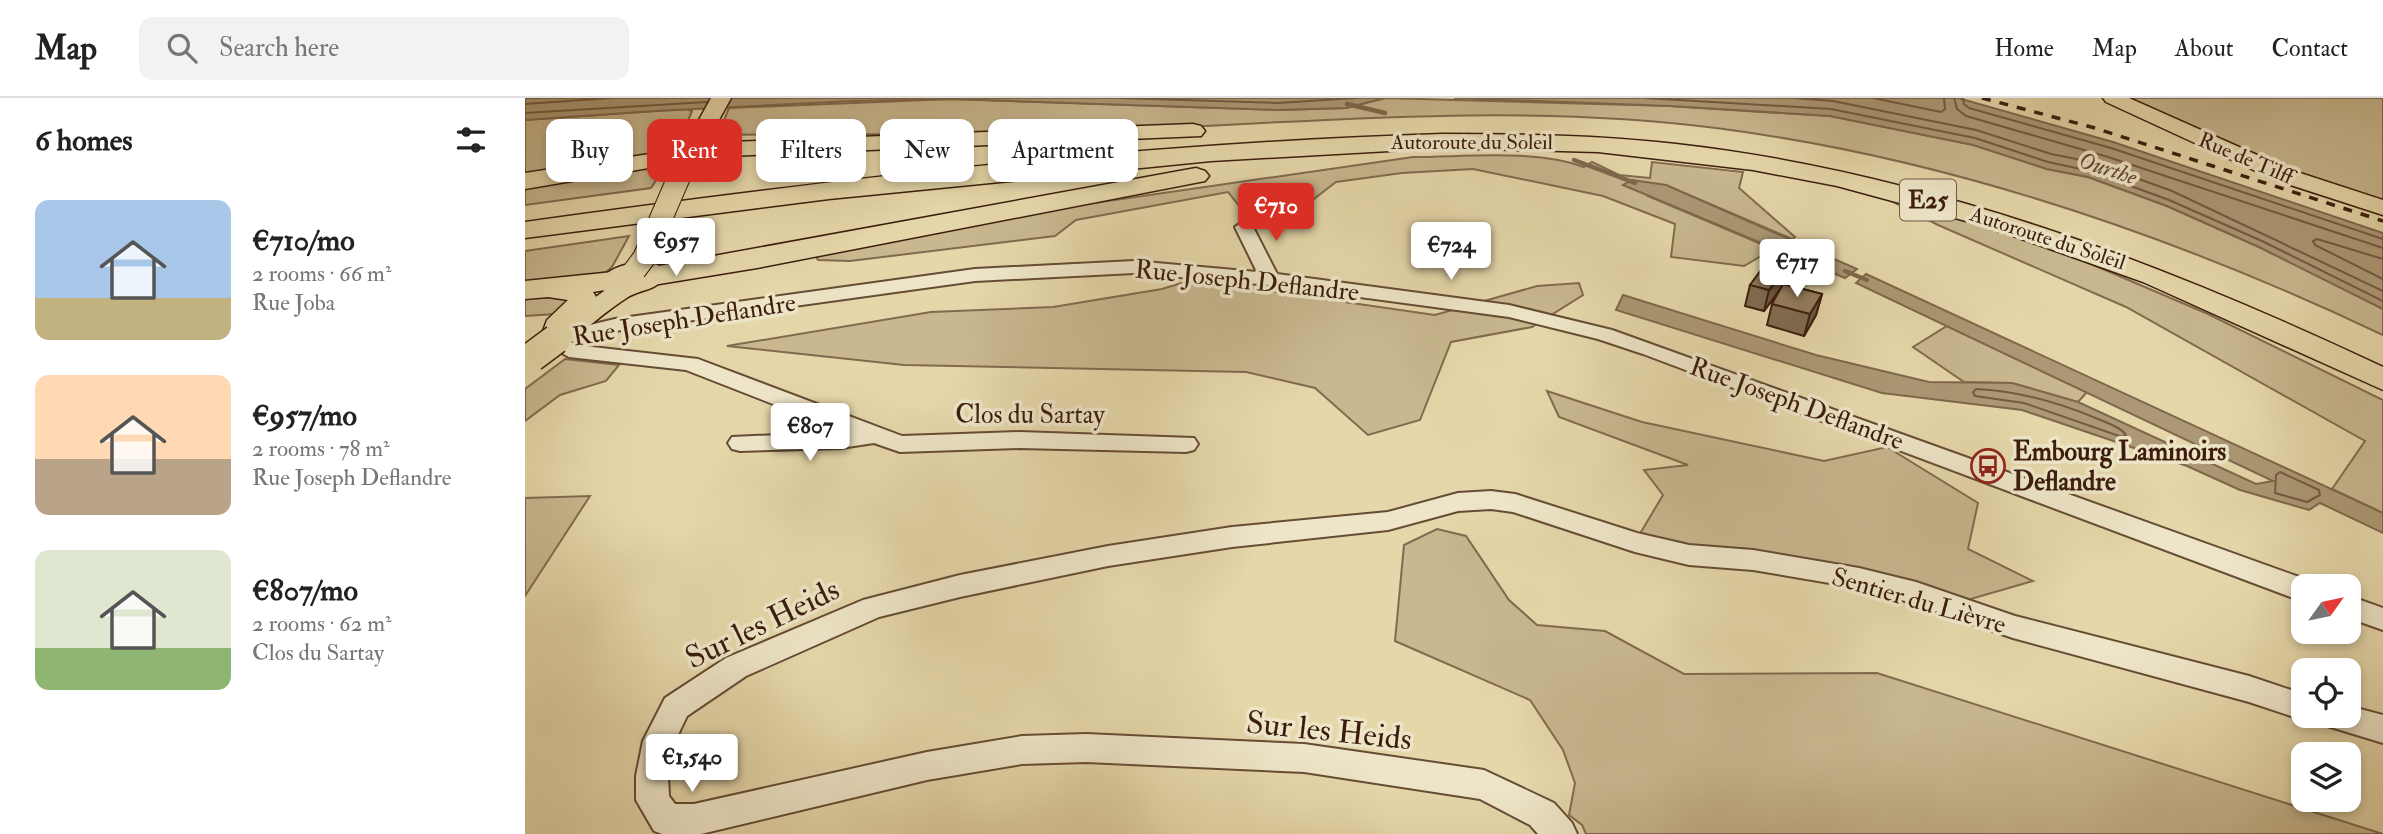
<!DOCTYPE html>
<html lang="en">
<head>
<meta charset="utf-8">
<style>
	body { margin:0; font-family:"IM FELL Double Pica",serif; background:#f2f2f2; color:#222; height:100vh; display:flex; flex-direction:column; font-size:26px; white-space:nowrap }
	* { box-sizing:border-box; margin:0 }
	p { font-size:23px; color:#767676 }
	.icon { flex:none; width:38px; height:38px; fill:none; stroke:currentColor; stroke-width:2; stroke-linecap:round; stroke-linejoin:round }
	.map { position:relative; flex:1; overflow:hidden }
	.details { display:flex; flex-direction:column; background:#fff; width:525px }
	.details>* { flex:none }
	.top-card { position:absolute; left:21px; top:21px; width:665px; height:63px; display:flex; gap:14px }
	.needle { width:46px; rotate:57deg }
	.buttons { position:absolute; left:1766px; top:476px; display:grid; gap:14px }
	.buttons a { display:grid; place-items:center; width:70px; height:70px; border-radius:14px; background:#fff; box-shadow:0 4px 10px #0003; font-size:35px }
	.price { position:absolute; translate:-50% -60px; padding:0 16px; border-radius:7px; background:#fff; color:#222; font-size:23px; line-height:46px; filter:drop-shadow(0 2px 4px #0008) }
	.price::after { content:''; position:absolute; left:50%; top:42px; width:21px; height:16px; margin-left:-10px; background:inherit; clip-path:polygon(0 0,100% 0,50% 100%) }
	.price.current { background:#d93025; color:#fff }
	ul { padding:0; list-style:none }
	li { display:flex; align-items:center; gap:21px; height:175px; padding:0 35px }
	li span { display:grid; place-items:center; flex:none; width:196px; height:140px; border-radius:14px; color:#555 }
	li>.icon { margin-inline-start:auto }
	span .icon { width:84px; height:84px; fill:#fffc; stroke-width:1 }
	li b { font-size:30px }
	h2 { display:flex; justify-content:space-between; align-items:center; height:84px; padding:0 35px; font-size:30px }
	.chip { padding:0 24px; border-radius:14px; background:#fff; box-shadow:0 4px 10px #0003; font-size:24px; line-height:63px }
	.chip.current { background:#d93025; color:#fff }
	header { display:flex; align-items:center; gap:42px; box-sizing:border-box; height:98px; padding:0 35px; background:#fff; border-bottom:2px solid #e0e0e0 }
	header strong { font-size:33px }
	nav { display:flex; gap:38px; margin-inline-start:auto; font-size:24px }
	.search { width:490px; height:63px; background:#f2f2f2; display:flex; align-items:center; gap:18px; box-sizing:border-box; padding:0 24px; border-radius:14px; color:#767676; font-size:26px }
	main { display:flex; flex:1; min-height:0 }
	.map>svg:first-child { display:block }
</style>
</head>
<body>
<header>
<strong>Map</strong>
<div class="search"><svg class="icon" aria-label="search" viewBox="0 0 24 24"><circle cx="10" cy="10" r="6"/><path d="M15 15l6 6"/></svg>Search here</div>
<nav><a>Home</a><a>Map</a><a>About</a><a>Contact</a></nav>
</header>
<main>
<section class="details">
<h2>6 homes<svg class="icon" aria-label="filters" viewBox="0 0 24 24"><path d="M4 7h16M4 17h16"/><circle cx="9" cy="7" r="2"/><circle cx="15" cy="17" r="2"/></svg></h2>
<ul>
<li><span style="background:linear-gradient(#a9c7e8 70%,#c2b280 0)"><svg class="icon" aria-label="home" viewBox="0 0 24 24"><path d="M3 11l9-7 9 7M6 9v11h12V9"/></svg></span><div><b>€710/mo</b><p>2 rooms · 66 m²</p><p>Rue Joba</p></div></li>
<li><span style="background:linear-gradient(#ffd9b3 60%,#b9a48a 0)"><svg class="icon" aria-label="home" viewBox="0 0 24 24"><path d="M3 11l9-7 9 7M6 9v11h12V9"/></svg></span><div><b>€957/mo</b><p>2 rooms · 78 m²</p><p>Rue Joseph Deflandre</p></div></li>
<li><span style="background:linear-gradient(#dfe7d0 70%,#8fb573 0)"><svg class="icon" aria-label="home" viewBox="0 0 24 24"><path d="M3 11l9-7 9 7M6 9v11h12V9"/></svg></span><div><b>€807/mo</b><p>2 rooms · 62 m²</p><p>Clos du Sartay</p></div></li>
</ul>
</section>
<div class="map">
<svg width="1858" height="736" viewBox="0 0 1858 736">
	<rect width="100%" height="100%" fill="#e5d7aa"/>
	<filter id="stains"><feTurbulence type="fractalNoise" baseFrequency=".00286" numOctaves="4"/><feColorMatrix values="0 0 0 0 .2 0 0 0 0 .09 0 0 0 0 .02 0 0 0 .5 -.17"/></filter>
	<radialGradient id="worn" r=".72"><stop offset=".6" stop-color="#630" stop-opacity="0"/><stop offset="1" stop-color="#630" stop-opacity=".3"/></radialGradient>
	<g fill="#c8b78f" stroke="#826a4e" stroke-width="2">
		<path d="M 860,0 L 1145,8 L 1305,18 L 1449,47 L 1522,71 L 1563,79 L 1642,108 L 1734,149 L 1858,211 L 1858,237 C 1647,137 1424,60 1191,30 C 970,2 748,28 526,35 C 415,38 304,35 193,37 L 204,10 L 426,1 L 752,12 L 821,10 Z"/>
		<path d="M 1599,0 L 1858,0 L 1858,106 L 1764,75 Z"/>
		<path d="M 161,11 L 167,13 L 151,51 L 140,57 L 131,72 L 137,73 L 126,90 L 0,107 L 0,22 Z"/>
		<path d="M 888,59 C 940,59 1010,51 1059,69 L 1067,64 L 1094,77 L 1125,80 L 1127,64 L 1218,74 L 1214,90 L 1270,139 L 1267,141 L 1141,87 L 1123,98 L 1248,151 L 1219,168 L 1146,159 L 1150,126 L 1078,98 L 948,71 L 877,75 L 811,84 L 755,127 L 731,129 L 703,94 L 551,122 L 530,138 L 325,163 L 293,162 L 290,157 L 521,112 Z"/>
		<path d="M 1353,96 L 1452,120 L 1559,163 L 1683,216 L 1858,302 L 1858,415 L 1807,391 L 1840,343 L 1601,209 L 1413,127 Z"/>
		<path d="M 104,138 L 87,169 L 30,216 L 0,218 L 0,153 Z"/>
		<path d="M 666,182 L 910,217 L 1012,188 L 1054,185 L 1058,197 L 1007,229 L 926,244 L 895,322 L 843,337 L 790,290 L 721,274 L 379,267 L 202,248 L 406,214 L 528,209 L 637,191 Z"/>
		<path d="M 1422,228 L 1562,294 L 1553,304 L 1487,285 L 1439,284 L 1388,249 Z"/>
		<path d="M 40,261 L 94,267 L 81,283 L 35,297 L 0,323 L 0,291 Z"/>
		<path d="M 1022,293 L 1117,324 L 1299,363 L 1362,349 L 1453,405 L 1443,451 L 1508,483 L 1425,507 L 1110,444 L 1138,397 L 1119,372 L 1163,367 L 1034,319 Z"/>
		<path d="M 65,398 L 0,498 L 0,400 Z"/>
		<path d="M 912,431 L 941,438 L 984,502 L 1012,527 L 1080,533 L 1159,576 L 1352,575 L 1858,736 L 1061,736 L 1057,727 L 1044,717 L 1050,685 L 1038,652 L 1005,602 L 870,543 L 879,447 Z"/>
	</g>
	<g fill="#ac9875" stroke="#7f674b" stroke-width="2">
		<path d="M 0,0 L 860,0 L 821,10 L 752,12 L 426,1 L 329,3 L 130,13 L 0,22 Z"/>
		<path d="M 929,0 L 1433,0 L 1588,44 L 1858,135 L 1858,211 L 1734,149 L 1642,108 L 1563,79 L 1522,71 L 1448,47 L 1305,18 L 1145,8 Z"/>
		<path d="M 1107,82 L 1141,87 L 1332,171 L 1320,180 L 1098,87 Z"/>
		<path d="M 1341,176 L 1858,415 L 1858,435 L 1795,405 L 1784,412 L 1715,392 L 1662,368 L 1497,312 L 1357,295 L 1091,212 L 1098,197 L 1291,257 L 1404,284 L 1487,285 L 1553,304 L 1731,386 L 1748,383 L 1331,185 Z"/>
	</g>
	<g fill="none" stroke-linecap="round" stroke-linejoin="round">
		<g stroke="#745a41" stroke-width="2">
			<path d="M 594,0 L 753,5 L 831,0"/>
			<path d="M 1120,0 L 1306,11 L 1450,40 L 1523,64 L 1565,73 L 1644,102 L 1737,143 L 1858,203"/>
			<path d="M 1268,0 L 1308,3 L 1451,32 L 1526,56 L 1567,64 L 1647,93 L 1858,193"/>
			<path d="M 1348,0 L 1416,14 L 1420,11 L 1419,0"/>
			<path d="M 1429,0 L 1432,11 L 1441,18 L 1583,59 L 1858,150"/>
			<path d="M 1438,0 L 1439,6 L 1444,10 L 1586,50 L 1858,141"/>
			<path d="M 0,6 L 86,0"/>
			<path d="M 0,15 L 182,4"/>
			<path d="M 1858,161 L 1792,141 L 1788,143 L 1790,147 L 1858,181"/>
			<path d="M 1451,291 C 1494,293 1533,304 1573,321 C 1582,325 1596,329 1601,337 L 1597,339 L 1499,305 L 1450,298 L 1448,294 Z"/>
			<path d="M 1755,374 L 1794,392 L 1795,397 L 1782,404 L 1750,395 L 1751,377 Z"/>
		</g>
		<g stroke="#7f674b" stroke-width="4.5">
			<path d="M 822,6 L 860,15"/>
			<path d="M 1049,62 L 1110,85"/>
			<path d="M 1320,173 L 1342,182"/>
		</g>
		<g stroke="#664c34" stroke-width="4">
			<g id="minor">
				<path d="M 719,123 L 728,129 L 752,176 L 984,207 L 1087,232 L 1788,484 L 1790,488 L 1778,488 L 1778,503 L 1768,500 L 1118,256 L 1073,241 L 984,219 L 745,187 L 609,175 L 450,183 L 90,233 L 46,244 L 50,247 L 173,261 L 377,338 L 495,334 L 669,340 L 673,346 L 669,352 L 661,354 L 495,350 L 375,354 L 349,345 L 316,350 L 215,353 L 207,351 L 203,345 L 207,339 L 320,334 L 161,272 L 44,259 L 26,249 L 14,249 L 11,244 L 14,239 L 90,221 L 450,171 L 609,163 L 732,174 L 710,129 Z"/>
				<path d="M 966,393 L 990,396 L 1112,435 L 1164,447 L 1228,452 L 1334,470 L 1391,484 L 1490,518 L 1724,578 L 1778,596 L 1778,618 L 1789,618 L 1778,622 L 1724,604 L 1488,540 L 1387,505 L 1334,490 L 1228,472 L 1164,467 L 1110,454 L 988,414 L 966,411 L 933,413 L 863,432 L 707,449 L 583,468 L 435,499 L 354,519 L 221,578 L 162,618 L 150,643 L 143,678 L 144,698 L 150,706 L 169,706 L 402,654 L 497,638 L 561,636 L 779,646 L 959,672 L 1029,705 L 1047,725 L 1052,736 L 1013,736 L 1005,727 L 955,701 L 779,674 L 561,664 L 497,666 L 402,682 L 176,736 L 137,736 L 129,733 L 111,702 L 111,678 L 118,643 L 140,600 L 201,560 L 338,502 L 435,477 L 583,448 L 707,429 L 863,414 L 933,395 Z"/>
				<path d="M 1824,498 L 1858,510 L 1858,532 L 1824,520 Z"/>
				<path d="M 1824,608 L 1858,617 L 1858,645 L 1799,627 L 1795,618 L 1824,618 Z"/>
			</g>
		</g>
		<g stroke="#3c1d0d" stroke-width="3">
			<g id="major">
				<path d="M 186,0 L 206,0 L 184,40 L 188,58 C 175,74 153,74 135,68 L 132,63 L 146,49 L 165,47 L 164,40 Z"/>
				<path d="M 1578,0 L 1604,0 L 1766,72 L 1858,102 L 1858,117 L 1750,82 L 1581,4 Z"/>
				<path d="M 115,163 L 133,167 L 141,178 C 130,193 117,191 103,199 C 81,213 61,231 41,247 L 31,249 L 21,247 L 17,241 L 21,235 L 79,193 L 75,183 C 85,169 100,167 115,163 Z"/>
			</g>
		</g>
		<g stroke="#3c1d0d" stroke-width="3">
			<g id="highway">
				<path d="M 668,26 L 676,28 L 680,33 L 676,38 L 204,58 L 176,53 L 167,34 L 171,29 L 179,27 L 187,29 L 195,42 L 204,44 Z"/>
				<path d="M 918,36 C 996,36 1073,37 1151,46 C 1399,74 1633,163 1858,269 L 1858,292 L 1618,184 L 1463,129 L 1312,88 L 1228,72 L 1073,54 L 918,50 L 686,63 L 304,101 L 0,140 L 0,124 C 304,82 611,45 918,36 Z"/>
				<path d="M 144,53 L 153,55 L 156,60 L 153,65 L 0,91 L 0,75 Z"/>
				<path d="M 671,70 L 680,73 L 684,78 L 680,83 L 232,170 L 128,187 L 118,184 L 113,178 L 118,172 L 128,169 Z"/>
				<path d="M 88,174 L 98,177 L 103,183 L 98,189 L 68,194 L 73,202 L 62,221 L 48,232 L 42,248 L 31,251 L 20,248 L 15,241 L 22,222 L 43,202 L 23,199 L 0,201 L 0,183 Z"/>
			</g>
		</g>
		<use href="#minor" fill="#eee5c8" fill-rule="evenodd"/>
		<use href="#major" fill="#e5d7aa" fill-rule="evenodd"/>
		<use href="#highway" fill="#e5d7aa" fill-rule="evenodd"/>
		<path stroke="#3c1d0d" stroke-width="3.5" stroke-dasharray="9 9" stroke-linecap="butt" d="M 1457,0 L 1570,30 L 1858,123"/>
		<g stroke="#3c1d0d" stroke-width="24" stroke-linecap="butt">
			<path id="major-bridge-far1" d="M 110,172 L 119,160 L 160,65"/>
		</g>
		<g stroke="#3c1d0d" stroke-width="32" stroke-linecap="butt">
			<path id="major-bridge" d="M 7,259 L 31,241"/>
		</g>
		<use href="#major-bridge-far1" stroke="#e5d7aa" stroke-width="22"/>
		<use href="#major-bridge" stroke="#e5d7aa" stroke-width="29"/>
	</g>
	<path fill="#7f6c52" stroke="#3c1d0d" stroke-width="2" d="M 1264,166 L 1258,186 L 1297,196 L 1291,217 L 1279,238 L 1242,227 L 1247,206 L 1255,191 L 1239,213 L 1220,208 L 1225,187 Z"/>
	<g fill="#685842" stroke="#3c1d0d" stroke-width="2">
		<path d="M 1264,166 L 1258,187 L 1239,213 L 1244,192 Z"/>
		<path d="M 1297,196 L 1291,217 L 1279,238 L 1285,216 Z"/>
	</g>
	<g fill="#947e5f" stroke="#3c1d0d" stroke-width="2">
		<path d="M 1245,160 L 1264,166 L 1244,192 L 1225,187 Z"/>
		<path d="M 1258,186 L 1297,196 L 1285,216 L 1247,206 Z"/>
	</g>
	<defs>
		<g id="bus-ring" transform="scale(1.75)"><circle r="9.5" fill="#eee5c8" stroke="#8f2418" stroke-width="1.5"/><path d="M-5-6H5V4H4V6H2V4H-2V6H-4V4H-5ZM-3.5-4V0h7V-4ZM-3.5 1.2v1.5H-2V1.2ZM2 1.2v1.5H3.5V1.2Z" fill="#8f2418"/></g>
	</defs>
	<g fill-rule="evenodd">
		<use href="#bus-ring" x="1463" y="368"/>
	</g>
	<g text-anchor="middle" stroke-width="7" stroke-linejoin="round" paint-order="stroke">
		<g font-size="21" fill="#3c1d0d" stroke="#eee5c8">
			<text x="947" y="51">Autoroute du Soleil</text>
			<text transform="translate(1721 60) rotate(23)" y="7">Rue de Tilff</text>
			<text transform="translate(1523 140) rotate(18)" y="7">Autoroute du Soleil</text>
		</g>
		<g font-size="23" font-style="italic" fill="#634831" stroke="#eee5c8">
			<text transform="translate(1583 70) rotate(18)" y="8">Ourthe</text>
		</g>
		<rect fill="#eee5c8" stroke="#715945" stroke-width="2" x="1375" y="81.5" width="56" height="41" rx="5"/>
		<g font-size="24" font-weight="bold" fill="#3c1d0d">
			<text x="1403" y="110">E25</text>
		</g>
		<g font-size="26" fill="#3c1d0d" stroke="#eee5c8">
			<text transform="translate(722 182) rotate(6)" y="9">Rue Joseph Deflandre</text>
			<text transform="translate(159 221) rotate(-9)" y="9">Rue Joseph Deflandre</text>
			<text transform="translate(1272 305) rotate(20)" y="9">Rue Joseph Deflandre</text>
			<text x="505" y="325">Clos du Sartay</text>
			<text transform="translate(1394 502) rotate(16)" y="9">Sentier du Lièvre</text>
		</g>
		<g font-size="26" font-weight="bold" fill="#3c1d0d" stroke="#eee5c8" text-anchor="start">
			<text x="1488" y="362">Embourg Laminoirs<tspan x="1488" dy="30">Deflandre</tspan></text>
		</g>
		<g font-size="32" fill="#3c1d0d" stroke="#eee5c8">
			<text transform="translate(237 525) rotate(-26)" y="11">Sur les Heids</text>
			<text transform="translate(804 632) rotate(6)" y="11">Sur les Heids</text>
		</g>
	</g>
	<rect width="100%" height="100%" filter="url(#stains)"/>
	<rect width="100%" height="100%" fill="url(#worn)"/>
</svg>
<div class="buttons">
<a><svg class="needle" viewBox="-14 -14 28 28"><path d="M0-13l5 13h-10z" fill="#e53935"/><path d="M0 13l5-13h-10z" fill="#767676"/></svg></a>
<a><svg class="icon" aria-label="locate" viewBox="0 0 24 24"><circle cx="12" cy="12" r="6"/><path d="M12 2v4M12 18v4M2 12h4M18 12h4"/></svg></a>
<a><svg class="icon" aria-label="layers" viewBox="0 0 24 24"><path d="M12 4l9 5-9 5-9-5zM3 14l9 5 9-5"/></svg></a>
</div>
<b class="price current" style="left:751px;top:145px">€710</b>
<b class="price" style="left:151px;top:180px">€957</b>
<b class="price" style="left:926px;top:184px">€724</b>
<b class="price" style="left:1272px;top:201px">€717</b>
<b class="price" style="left:285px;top:365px">€807</b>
<b class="price" style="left:167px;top:696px">€1,540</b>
<div class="top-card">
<a class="chip">Buy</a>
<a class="chip current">Rent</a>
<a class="chip">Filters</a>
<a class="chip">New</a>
<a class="chip">Apartment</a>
</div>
</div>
</main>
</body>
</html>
